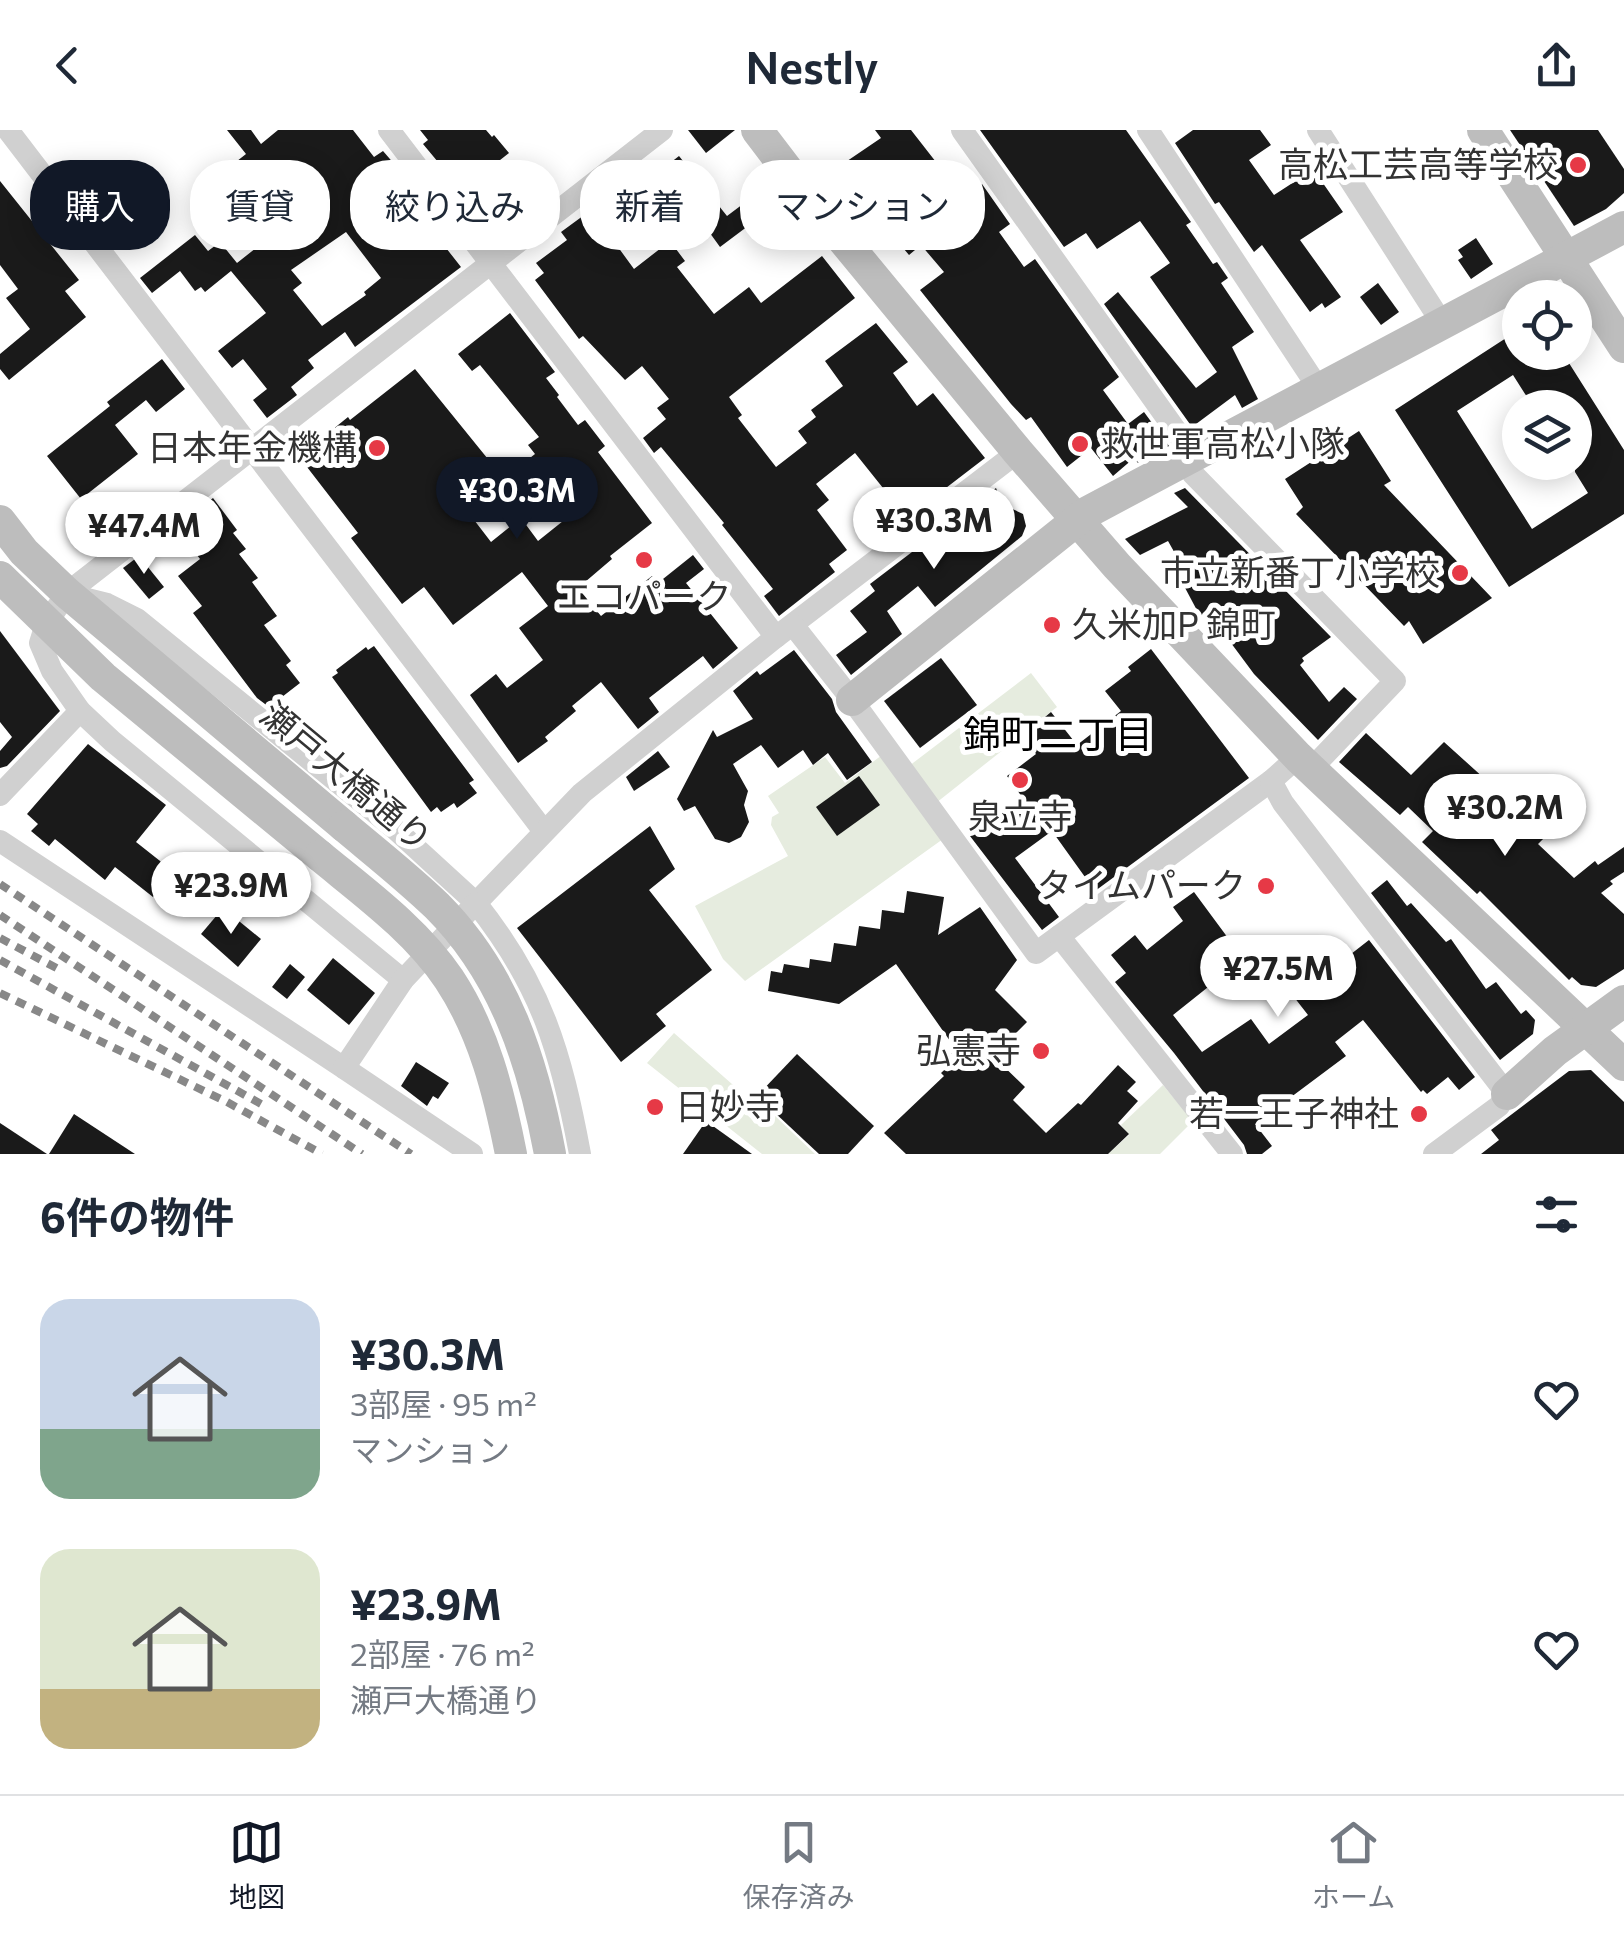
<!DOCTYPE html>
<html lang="ja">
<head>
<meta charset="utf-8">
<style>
	body { margin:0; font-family:Commissioner,"Noto Sans JP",sans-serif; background:#f6f6f7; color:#1f2937; height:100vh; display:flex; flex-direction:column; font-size:38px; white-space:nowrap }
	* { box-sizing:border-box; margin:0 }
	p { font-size:32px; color:#747a83 }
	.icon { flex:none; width:55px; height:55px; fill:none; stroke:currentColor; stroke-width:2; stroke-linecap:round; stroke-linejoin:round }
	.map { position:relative; height:1024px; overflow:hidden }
	.details { display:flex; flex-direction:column; background:#fff; flex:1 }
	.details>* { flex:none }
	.banner { position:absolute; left:30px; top:30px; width:1000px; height:90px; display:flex; gap:20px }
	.controls { position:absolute; left:1502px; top:150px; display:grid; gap:20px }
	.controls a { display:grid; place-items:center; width:90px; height:90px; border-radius:50%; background:#fff; box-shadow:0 5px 25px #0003; font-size:50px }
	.price { position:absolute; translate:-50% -85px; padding:0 22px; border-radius:35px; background:#fff; color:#222; font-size:32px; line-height:65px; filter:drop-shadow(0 2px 5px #0008) }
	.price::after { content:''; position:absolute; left:50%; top:60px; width:30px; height:22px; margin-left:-15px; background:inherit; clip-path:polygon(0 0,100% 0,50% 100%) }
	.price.on { background:#111827; color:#fff }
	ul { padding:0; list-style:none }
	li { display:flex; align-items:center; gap:30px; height:250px; padding:0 40px }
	li span { display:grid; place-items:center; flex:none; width:280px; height:200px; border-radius:30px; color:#555 }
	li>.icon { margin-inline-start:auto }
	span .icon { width:120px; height:120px; fill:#fffc; stroke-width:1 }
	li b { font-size:42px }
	h2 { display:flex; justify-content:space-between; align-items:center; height:120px; padding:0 40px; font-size:42px }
	.tag { padding:0 35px; border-radius:40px; background:#fff; box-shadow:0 5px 25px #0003; font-size:35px; line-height:90px }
	.tag.on { background:#111827; color:#fff }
	header { display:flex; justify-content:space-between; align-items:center; height:130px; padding:0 40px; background:#fff; font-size:45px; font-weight:600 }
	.tab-bar { display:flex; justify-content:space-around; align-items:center; height:140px; border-top:2px solid #e0e1e3; background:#fff; font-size:28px; color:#747a83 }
	.tab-bar a { display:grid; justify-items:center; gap:5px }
	.tab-bar .on { color:#111827 }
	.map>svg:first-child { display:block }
</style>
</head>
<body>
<header><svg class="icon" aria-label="back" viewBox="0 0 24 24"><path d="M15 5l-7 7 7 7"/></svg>Nestly<svg class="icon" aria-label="share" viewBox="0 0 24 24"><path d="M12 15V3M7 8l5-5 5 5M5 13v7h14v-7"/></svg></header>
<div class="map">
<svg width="1624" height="1024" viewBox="0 0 1624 1024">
	<rect width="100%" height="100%" fill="#fff"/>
	<g fill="#e6ecdf">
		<path d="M 1031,543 L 1057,577 L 936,673 L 909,636 Z"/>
		<path d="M 882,625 L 943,709 L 745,851 L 723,829 L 695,776 L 788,726 L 771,695 L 772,687 L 779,683 L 768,666 L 825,627 L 845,653 Z"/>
		<path d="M 674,903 L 749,969 L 753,965 L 815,1024 L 762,1024 L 647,933 Z"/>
		<path d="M 1163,955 L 1193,991 L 1160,1024 L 1108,1024 L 1129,1005 L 1121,995 Z"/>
	</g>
	<g fill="#1a1a1a" fill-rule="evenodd">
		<path d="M 227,0 L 251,0 L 261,14 L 278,0 L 353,0 L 374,27 L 383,21 L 415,58 L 429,77 L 424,80 L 443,106 L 439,109 L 461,137 L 355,217 L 345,202 L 308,230 L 314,238 L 291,257 L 297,265 L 267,288 L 253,270 L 267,259 L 243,229 L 232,238 L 218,221 L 266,183 L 231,141 L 205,162 L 201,157 L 195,161 L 180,141 L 152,163 L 140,148 L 195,105 L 208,121 L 220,112 L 237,133 L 280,99 L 245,49 L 225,65 L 213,50 L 246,24 ZM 346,102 L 381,148 L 364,162 L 366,165 L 322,196 L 293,160 L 302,153 L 291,140 Z"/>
		<path d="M 420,0 L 486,0 L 492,7 L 494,5 L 509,23 L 495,34 L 531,81 L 495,109 L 439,41 L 443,38 L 423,14 L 428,10 Z"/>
		<path d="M 688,0 L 735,0 L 706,23 Z"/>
		<path d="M 875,0 L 911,0 L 964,68 L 982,54 L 1010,94 L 999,102 L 1024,137 L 1035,129 L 1119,247 L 1103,260 L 1128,294 L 1144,282 L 1169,316 L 1138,333 L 1134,328 L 1113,346 L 1091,318 L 1067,337 L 1031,287 L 1026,290 L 1011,274 L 920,160 L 944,142 L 921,115 L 909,125 L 862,69 L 852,77 L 828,44 L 881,8 Z"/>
		<path d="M 980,0 L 1126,0 L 1191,92 L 1186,95 L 1213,134 L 1217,132 L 1228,148 L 1221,153 L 1254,202 L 1232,217 L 1258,269 L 1242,278 L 1235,265 L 1192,297 L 1104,174 L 1118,162 L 1196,258 L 1217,242 L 1150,147 L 1170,133 L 1140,91 L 1097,119 L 1086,103 L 1064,117 Z"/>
		<path d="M 1193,0 L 1260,0 L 1271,15 L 1249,30 L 1274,65 L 1311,41 L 1315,48 L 1318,46 L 1343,82 L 1300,110 L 1341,167 L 1325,178 L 1322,173 L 1310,182 L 1262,115 L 1254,122 L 1219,72 L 1215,74 L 1175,13 Z"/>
		<path d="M 1510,0 L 1598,0 L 1624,39 L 1624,63 L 1606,79 L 1574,96 Z"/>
		<path d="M 679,26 L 727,86 L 743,74 L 756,90 L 720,117 L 707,99 L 682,117 L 646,69 L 642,72 L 624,48 L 646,31 L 656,44 Z"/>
		<path d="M 0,51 L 79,150 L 65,161 L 86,187 L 9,250 L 0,239 L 0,224 L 30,199 L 6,168 L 18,159 L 0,135 Z"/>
		<path d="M 104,53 L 120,74 L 97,92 L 81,71 Z"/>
		<path d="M 591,80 L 634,139 L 670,111 L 685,131 L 677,137 L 714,184 L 749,157 L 761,173 L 822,126 L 855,168 L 729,267 L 742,285 L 738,288 L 776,337 L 807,313 L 798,301 L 816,287 L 811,280 L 843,256 L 825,231 L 876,193 L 908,232 L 893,243 L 917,276 L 933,263 L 985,328 L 899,394 L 875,365 L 883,358 L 855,323 L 816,354 L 829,370 L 817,380 L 847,420 L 829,434 L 835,442 L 779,486 L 764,466 L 773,459 L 722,395 L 724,393 L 661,317 L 654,323 L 643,308 L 666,289 L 657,278 L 669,269 L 642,236 L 625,250 L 583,206 L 579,209 L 535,150 L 544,143 L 536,133 L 567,110 L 561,102 Z"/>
		<path d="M 1476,108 L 1493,134 L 1471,149 L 1458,130 L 1463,127 L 1458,120 Z"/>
		<path d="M 1378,153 L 1399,182 L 1381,195 L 1360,167 Z"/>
		<path d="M 510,183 L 555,242 L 546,248 L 559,265 L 557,267 L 578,295 L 585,290 L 605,316 L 598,322 L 652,393 L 610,426 L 612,429 L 578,458 L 601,486 L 652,446 L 658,453 L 693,425 L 704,439 L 686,453 L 738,518 L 713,539 L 703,526 L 649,568 L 659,582 L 638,599 L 601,552 L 572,576 L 576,581 L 545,607 L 548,611 L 518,633 L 470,565 L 496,544 L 507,558 L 543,530 L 519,498 L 548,476 L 522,442 L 453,495 L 424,457 L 402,474 L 351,408 L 358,403 L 307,337 L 340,311 L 332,300 L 348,287 L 350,290 L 415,239 L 496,339 L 458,369 L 491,412 L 521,388 L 538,411 L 568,387 L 546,359 L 515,384 L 493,357 L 535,324 L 528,315 L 539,307 L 480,235 L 472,241 L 458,224 Z"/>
		<path d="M 1520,199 L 1520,222 L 1562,222 L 1624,320 L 1624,384 L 1509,457 L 1395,280 ZM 1513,245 L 1534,278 L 1575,278 L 1575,342 L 1588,363 L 1532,399 L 1457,281 Z"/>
		<path d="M 162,229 L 185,259 L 156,282 L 146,270 L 115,295 L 138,324 L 81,369 L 47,326 L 110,276 L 107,272 Z"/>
		<path d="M 1359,301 L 1391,351 L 1384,355 L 1492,468 L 1423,514 L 1409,491 L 1404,496 L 1296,384 L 1303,377 L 1285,349 Z"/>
		<path d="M 996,358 L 1002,374 L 1023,384 L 1026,396 L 1022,406 L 935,477 L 918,456 L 887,481 L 902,504 L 851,545 L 836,525 L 867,502 L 850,481 L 875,461 L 870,454 Z"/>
		<path d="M 1185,358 L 1331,507 L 1302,528 L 1304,531 L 1300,535 L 1329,572 L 1344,557 L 1357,569 L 1318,610 L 1254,544 L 1208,482 L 1200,486 L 1183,454 L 1190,450 L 1168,411 L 1140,425 L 1125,409 L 1188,377 L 1174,363 Z"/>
		<path d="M 213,368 L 237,400 L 233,403 L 246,419 L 239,424 L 258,448 L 252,452 L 277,486 L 264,495 L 291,531 L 286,535 L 300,553 L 269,577 L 257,568 L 193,483 L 202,476 L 178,446 L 200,429 L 176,397 Z"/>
		<path d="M 139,426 L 164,457 L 149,469 L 123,438 Z"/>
		<path d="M 0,501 L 60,581 L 7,636 L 0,638 L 0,621 L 12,607 L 0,592 Z"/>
		<path d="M 374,516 L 474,650 L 469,653 L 477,663 L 457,678 L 454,673 L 441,682 L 437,677 L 431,682 L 332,547 L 338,543 L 336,540 L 366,517 L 368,520 Z"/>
		<path d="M 1151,519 L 1249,648 L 1095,761 L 1052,701 L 1015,728 L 1059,787 L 1042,800 L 970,706 L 1022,667 L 1007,646 L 1036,624 L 1022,606 L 1051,582 L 1077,615 L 1121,581 L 1105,561 L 1131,541 L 1128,537 Z"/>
		<path d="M 794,520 L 832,569 L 836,582 L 872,632 L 847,650 L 828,623 L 813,635 L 803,620 L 778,638 L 761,615 L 733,634 L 748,661 L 744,675 L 749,692 L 741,707 L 729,713 L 715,709 L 695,676 L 684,681 L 677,669 L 713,600 L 717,607 L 753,589 L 733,561 L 757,541 L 760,545 Z"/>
		<path d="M 941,528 L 977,575 L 920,618 L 884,571 Z"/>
		<path d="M 1366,603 L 1411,645 L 1444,612 L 1547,705 L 1538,714 L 1574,748 L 1595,731 L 1598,735 L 1624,717 L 1624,742 L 1610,751 L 1613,754 L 1601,763 L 1624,784 L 1624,839 L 1596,857 L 1581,855 L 1572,847 L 1569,850 L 1480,761 L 1477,764 L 1422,712 L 1433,701 L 1408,677 L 1400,685 L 1339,632 Z"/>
		<path d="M 88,614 L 166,675 L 136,712 L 174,742 L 153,767 L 115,737 L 105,750 L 55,709 L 49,716 L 31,701 L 38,694 L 27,684 Z"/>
		<path d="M 658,621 L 670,637 L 634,661 L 626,647 Z"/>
		<path d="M 859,646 L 880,675 L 837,706 L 816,677 Z"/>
		<path d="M 650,696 L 675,739 L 649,760 L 712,840 L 656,884 L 666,896 L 621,932 L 517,798 Z"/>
		<path d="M 1387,750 L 1407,776 L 1411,773 L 1446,812 L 1451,809 L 1486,859 L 1496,852 L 1521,884 L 1526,880 L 1535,890 L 1533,904 L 1500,930 L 1371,763 Z"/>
		<path d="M 907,761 L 944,767 L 938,805 L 980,777 L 1017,830 L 995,860 L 1027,892 L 993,926 L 1025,957 L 1013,970 L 1046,1003 L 1078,973 L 1081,975 L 1118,935 L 1136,952 L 1127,961 L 1138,971 L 1118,993 L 1129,1004 L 1108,1024 L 906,1024 L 884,1003 L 944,946 L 941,943 L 953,932 L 947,926 L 955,918 L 896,834 L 839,874 L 768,861 L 771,841 L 782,843 L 784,834 L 809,838 L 810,829 L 831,832 L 834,813 L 856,816 L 859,796 L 880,799 L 882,780 L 904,783 Z"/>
		<path d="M 1194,762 L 1228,808 L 1221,813 L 1237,834 L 1173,885 L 1202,922 L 1251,889 L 1269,914 L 1308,885 L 1280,849 L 1272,855 L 1258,837 L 1290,812 L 1319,849 L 1369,810 L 1475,947 L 1459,960 L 1448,947 L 1427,964 L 1423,960 L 1421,962 L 1363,890 L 1335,912 L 1346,926 L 1255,994 L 1272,1016 L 1262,1024 L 1247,1024 L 1244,1015 L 1174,923 L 1115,852 L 1126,843 L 1111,825 L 1135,805 L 1147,820 L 1183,791 L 1173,777 Z"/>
		<path d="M 223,778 L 261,809 L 238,837 L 201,804 Z"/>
		<path d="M 333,828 L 375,863 L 349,895 L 307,860 Z"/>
		<path d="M 290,834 L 305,847 L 287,869 L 272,857 Z"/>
		<path d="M 797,924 L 874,996 L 848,1024 L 819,1024 L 757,966 Z"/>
		<path d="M 416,932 L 449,953 L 438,969 L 433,966 L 427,976 L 401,956 Z"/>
		<path d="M 1591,940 L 1624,972 L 1624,1024 L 1481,1024 L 1499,1010 L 1491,1000 L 1569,941 Z"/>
		<path d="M 74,984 L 135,1024 L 49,1024 Z"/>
		<path d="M 706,991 L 752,1024 L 683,1024 Z"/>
		<path d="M 0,993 L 47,1024 L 0,1024 Z"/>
	</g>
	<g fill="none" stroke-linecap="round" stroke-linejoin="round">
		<g stroke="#d0d0d0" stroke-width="22">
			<path d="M 8,0 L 543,700"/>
			<path d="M 389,0 L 776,507"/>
			<path d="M 962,0 L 1194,326"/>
			<path d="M 1148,0 L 1319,259"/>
			<path d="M 1318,0 L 1442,193"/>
			<path d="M 1186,330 L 1193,344 L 1395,551 L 1311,639"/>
			<path d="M 75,466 L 107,474 L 137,489 L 394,698 L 476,773 L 582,663 L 776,507 L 1018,322"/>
			<path d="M 793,495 L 852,570 L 1036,823 L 1271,651"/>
			<path d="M 80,581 L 112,611 L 403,850"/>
			<path d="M 1298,627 L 1271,651 L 1283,673 L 1507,964 L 1499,976 L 1434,1024"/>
			<path d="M 0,665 L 80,581 L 52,541 L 40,513 L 46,494 L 67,463 L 662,0"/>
			<path d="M 0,711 L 344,938 L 403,850 L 476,773 C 542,856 561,922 580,1024"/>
			<path d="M 1059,806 L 1232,1024"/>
			<path d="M 344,938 L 472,1024"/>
		</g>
		<g stroke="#bdbdbd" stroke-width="32">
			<path d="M 757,0 L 811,71 L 1018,322 L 1117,436 L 1298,627 L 1624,935"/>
			<path d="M 1483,0 L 1624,217"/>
			<path d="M 0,391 L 24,422 L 67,463 L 344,696"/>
			<path d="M 0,447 L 103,547 L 320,726"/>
			<path d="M 852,570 L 1086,383 L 1624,97"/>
			<path d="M 1507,964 L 1555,921 L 1624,871"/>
		</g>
		<g stroke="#888" stroke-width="8" stroke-dasharray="10 8" stroke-linecap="butt">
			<path d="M 0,754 L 411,1024"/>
			<path d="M 0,785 L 362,1024"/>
			<path d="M 0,808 L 62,841"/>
			<path d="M 0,830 L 263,975"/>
			<path d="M 0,863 L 227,972 L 322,1024"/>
		</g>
		<g stroke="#bdbdbd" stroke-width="32">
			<path d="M 344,696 C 375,722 408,748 437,776 C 505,844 533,932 550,1024"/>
			<path d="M 320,726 C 365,763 416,800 449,849 C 484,902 499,963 511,1024"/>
		</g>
	</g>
	<g fill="#e63946" stroke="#fff" stroke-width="4">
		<circle cx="1578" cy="35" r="10"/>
		<circle cx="1080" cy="314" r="10"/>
		<circle cx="377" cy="318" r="10"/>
		<circle cx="644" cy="430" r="10"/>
		<circle cx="1460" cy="443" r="10"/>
		<circle cx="1052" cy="495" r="10"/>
		<circle cx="1020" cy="650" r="10"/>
		<circle cx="1266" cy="756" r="10"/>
		<circle cx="1041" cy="921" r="10"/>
		<circle cx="655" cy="977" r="10"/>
		<circle cx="1419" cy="984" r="10"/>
	</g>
	<g text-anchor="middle" stroke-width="10" stroke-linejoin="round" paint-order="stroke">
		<g font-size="35" fill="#333" stroke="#fff" text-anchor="end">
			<text x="1558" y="47">高松工芸高等学校</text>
			<text x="1100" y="326" text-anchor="start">救世軍高松小隊</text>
			<text x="357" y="330">日本年金機構</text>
			<text x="1440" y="455">市立新番丁小学校</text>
			<text x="644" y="479" text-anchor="middle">エコパーク</text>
			<text x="1072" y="507" text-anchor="start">久米加P 錦町</text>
			<text x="1020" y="699" text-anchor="middle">泉立寺</text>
			<text x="1246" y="768">タイムパーク</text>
			<text x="1021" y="933">弘憲寺</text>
			<text x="675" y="989" text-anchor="start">日妙寺</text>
			<text x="1399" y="996">若一王子神社</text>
		</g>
		<g font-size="35" fill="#333" stroke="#fff">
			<text transform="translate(346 647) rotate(40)" y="12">瀬戸大橋通り</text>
		</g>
		<g font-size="38" fill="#000" stroke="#fff">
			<text x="1058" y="618">錦町二丁目</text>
		</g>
	</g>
</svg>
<div class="controls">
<a><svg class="icon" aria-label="locate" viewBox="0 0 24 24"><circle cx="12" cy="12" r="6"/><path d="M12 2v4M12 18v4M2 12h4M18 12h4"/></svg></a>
<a><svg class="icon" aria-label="layers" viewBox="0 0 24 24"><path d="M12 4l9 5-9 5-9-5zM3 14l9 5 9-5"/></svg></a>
</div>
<b class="price on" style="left:517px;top:412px">¥30.3M</b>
<b class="price" style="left:934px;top:442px">¥30.3M</b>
<b class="price" style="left:144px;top:447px">¥47.4M</b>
<b class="price" style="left:1505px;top:729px">¥30.2M</b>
<b class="price" style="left:231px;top:807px">¥23.9M</b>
<b class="price" style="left:1278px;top:890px">¥27.5M</b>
<div class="banner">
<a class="tag on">購入</a>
<a class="tag">賃貸</a>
<a class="tag">絞り込み</a>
<a class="tag">新着</a>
<a class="tag">マンション</a>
</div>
</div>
<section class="details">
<h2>6件の物件<svg class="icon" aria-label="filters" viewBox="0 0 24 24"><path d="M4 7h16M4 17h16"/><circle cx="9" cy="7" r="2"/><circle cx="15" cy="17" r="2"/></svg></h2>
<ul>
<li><span style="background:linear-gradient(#c9d6e8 65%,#7fa58c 0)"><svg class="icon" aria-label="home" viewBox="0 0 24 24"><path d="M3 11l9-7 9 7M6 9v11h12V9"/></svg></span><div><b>¥30.3M</b><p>3部屋 · 95 m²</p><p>マンション</p></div><svg class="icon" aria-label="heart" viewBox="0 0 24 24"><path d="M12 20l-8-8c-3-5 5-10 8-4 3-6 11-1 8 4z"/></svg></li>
<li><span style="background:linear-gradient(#dfe7d0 70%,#c2b280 0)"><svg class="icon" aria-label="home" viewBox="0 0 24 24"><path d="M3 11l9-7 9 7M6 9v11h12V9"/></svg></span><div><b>¥23.9M</b><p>2部屋 · 76 m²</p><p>瀬戸大橋通り</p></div><svg class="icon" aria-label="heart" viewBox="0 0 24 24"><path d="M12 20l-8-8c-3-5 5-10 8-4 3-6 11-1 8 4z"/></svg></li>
</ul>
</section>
<nav class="tab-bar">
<a class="on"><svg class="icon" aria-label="map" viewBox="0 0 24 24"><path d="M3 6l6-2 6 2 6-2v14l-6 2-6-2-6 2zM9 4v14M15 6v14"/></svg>地図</a>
<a><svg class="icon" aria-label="saved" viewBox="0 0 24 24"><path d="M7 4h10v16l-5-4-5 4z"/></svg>保存済み</a>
<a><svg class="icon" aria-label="home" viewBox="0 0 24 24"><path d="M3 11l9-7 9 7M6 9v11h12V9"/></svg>ホーム</a>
</nav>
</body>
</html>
